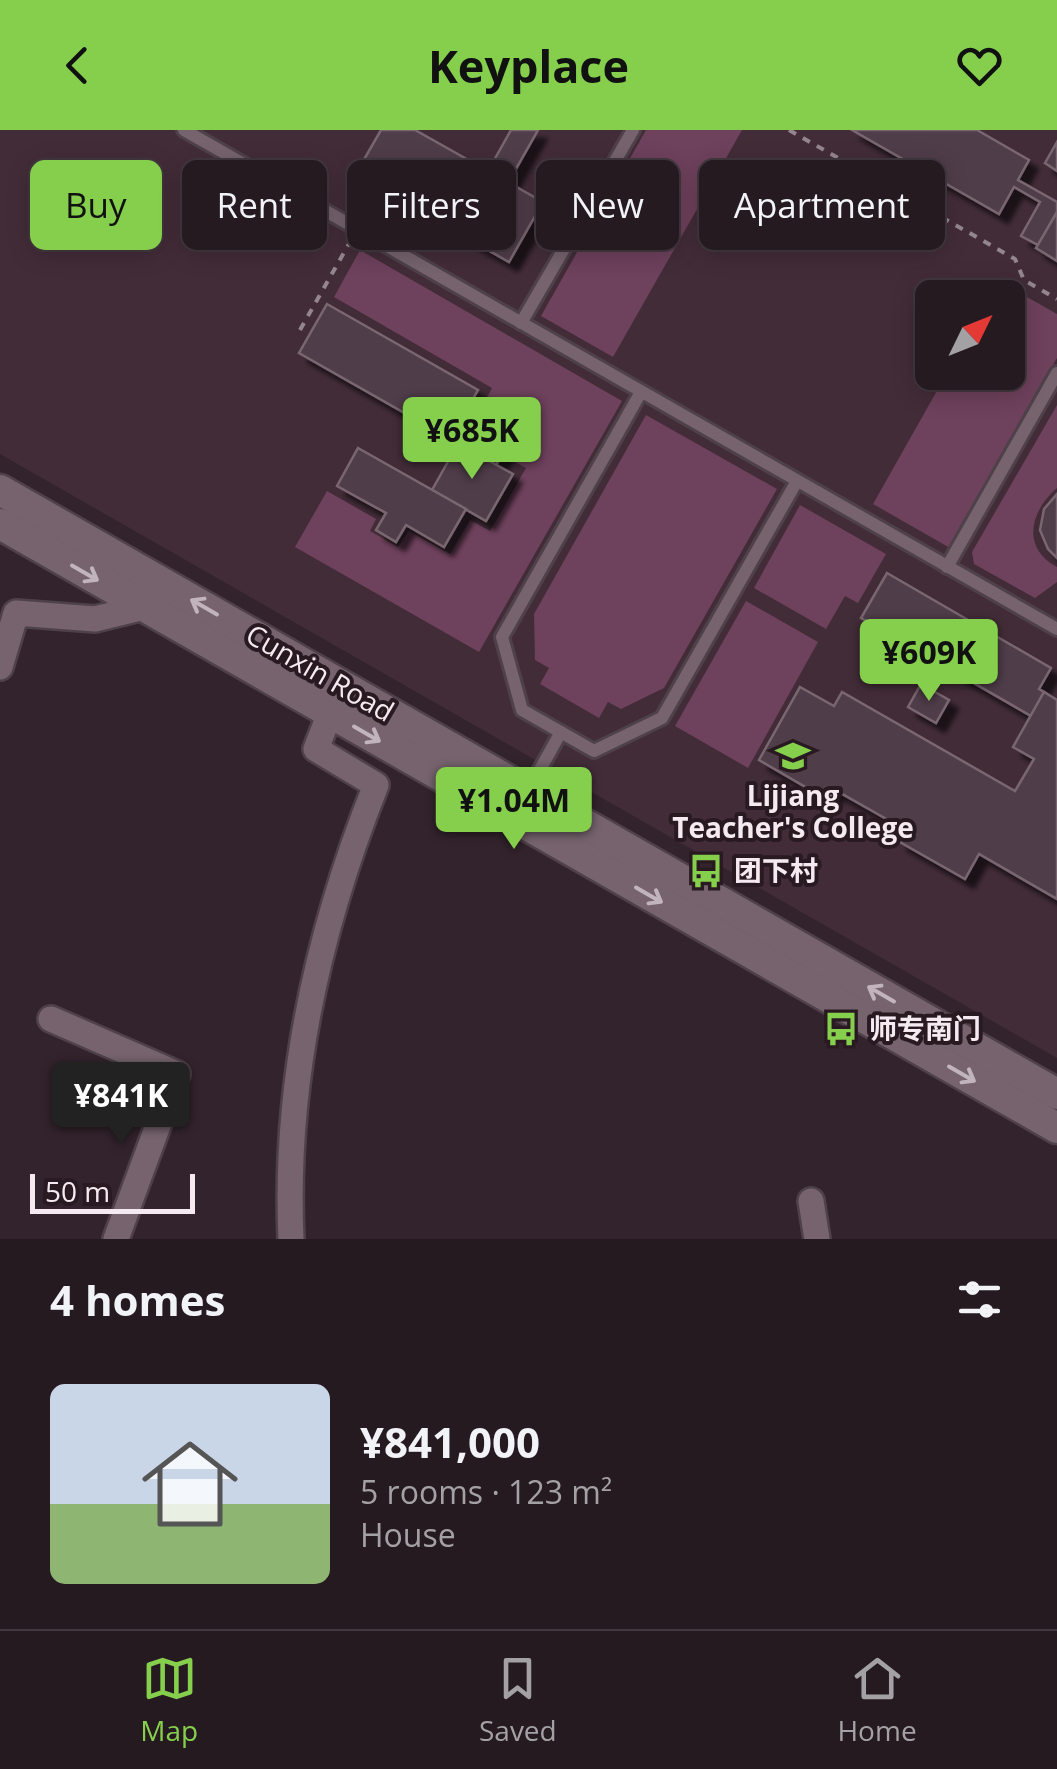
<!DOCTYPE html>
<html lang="en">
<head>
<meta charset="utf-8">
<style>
	body { margin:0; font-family:"Open Sans","Noto Sans SC",sans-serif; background:#2e232a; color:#f1f3f6; height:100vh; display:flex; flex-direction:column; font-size:38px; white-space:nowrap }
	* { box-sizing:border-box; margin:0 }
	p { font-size:32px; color:#a4a1a5 }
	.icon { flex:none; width:55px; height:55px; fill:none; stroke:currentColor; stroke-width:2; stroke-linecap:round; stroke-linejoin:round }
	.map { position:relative; height:1109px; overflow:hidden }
	.panel { display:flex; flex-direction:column; background:#261a21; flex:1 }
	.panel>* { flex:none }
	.top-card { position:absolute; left:30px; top:30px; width:998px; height:90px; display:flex; gap:20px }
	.needle { width:65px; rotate:47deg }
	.buttons { position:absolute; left:915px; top:150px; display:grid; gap:20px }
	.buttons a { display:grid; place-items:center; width:110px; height:110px; border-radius:15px; background:#261a21; box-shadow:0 5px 25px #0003,0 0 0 2px #42383f; font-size:50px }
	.scale { position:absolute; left:30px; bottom:25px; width:165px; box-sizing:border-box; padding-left:10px; border:5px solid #f5eaf0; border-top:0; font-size:28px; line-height:35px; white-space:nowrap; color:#f5eaf0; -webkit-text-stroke:8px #291a22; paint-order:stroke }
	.price { position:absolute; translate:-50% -85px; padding:0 22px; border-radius:10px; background:#85cf4d; color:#111; font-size:32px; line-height:65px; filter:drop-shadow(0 2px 5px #0008) }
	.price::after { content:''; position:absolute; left:50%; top:60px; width:30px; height:22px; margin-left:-15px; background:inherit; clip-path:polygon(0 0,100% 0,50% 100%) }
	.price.on { background:#222; color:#fff }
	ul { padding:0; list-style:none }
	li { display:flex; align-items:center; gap:30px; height:250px; padding:0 50px }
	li+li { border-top:2px solid #42383f }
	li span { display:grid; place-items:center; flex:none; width:280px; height:200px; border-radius:15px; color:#555 }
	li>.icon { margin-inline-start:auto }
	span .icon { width:120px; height:120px; fill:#fffc; stroke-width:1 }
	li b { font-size:42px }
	h2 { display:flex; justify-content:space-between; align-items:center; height:120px; padding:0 50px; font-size:42px }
	.tag { padding:0 35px; border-radius:15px; background:#261a21; box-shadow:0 5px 25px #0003,0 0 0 2px #42383f; font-size:35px; line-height:90px }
	.tag.on { background:#85cf4d; color:#111 }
	header { display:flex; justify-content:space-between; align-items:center; height:130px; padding:0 50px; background:#85cf4d; color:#111; font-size:45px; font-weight:700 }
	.dock { display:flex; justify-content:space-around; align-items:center; height:140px; border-top:2px solid #42383f; background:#261a21; font-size:28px; color:#a4a1a5 }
	.dock a { display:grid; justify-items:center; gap:5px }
	.dock .on { color:#85cf4d }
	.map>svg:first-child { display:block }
</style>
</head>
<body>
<header><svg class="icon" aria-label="back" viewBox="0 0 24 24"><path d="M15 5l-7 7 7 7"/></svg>Keyplace<svg class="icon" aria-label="heart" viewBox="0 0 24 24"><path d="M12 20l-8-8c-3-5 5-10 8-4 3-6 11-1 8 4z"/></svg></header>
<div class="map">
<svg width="1057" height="1109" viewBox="0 0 1057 1109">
	<defs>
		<filter id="shadow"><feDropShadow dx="9" dy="9" stdDeviation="2.5" flood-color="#0009"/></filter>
	</defs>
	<rect width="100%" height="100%" fill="#33232c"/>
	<path fill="#422c38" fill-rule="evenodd" d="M 0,0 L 1057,0 L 1057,928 L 0,324 ZM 932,168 L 1008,168 L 1008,242 L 932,242 Z"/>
	<g fill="#6e415c">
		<path d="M 646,0 L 742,0 L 613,227 L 541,186 Z"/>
		<path d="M 360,120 L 622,271 L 479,522 L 295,417 L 327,361 L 376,389 L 370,401 L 398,417 L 409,401 L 450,424 L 470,390 L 490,401 L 526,338 L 508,328 L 522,302 L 481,278 L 492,258 L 334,167 Z"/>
		<path d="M 999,151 L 1057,184 L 1057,228 L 950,418 L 873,374 L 947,243 L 1008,242 L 1008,168 L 989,167 Z"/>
		<path d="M 1057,275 L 1057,358 C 1030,381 1021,418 1057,437 L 1057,452 L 1035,468 L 974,434 L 972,422 Z"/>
		<path d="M 646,285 L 777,359 L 664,558 L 621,579 L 608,572 L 599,588 L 540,554 L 549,538 L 535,530 L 534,484 Z"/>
		<path d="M 800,375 L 886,424 L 858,473 L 845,466 L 826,499 L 754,458 Z"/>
		<path d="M 746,471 L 818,512 L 748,638 L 675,596 Z"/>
	</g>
	<g fill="#4f3e48" stroke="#796670" stroke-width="2.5" filter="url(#shadow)">
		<path d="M 381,0 L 415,0 L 543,72 L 509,132 L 355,45 Z"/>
		<path d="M 511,0 L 538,0 L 508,53 L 488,41 Z"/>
		<path d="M 852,0 L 977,0 L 1029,30 L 1018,50 L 1057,72 L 1057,82 L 1038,115 L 1021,106 L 1040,72 L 1014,57 L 999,84 Z"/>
		<path d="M 1057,12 L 1057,41 L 1045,33 Z"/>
		<path d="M 1057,82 L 1057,131 L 1036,118 Z"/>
		<path d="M 327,174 L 478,260 L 466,281 L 512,308 L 496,335 L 299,223 Z"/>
		<path d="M 458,314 L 513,344 L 486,391 L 432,360 Z"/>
		<path d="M 358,318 L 466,379 L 444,417 L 406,395 L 396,412 L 376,400 L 386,383 L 337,356 Z"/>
		<path d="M 1057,364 L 1057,428 L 1048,419 L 1040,400 L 1044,379 Z"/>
		<path d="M 887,443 L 1051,538 L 1039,559 L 1044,562 L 1031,586 L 861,488 Z"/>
		<path d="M 921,554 L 949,570 L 936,593 L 908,577 Z"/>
		<path d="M 800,557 L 834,576 L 842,562 L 1015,661 L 1034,629 L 1013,617 L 1044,562 L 1057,570 L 1057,769 L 979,724 L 965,749 L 898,711 L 904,699 L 835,660 L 828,670 L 759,630 Z"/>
	</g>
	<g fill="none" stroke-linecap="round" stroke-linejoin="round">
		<g stroke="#4f4149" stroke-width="18">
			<g id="service">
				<path d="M 184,0 L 1057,499"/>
				<path d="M 521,193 L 633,0"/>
				<path d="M 641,262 L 502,507 L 522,580 L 594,621 L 662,588 L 797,351"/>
				<path d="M 947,437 L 1057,243"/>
				<path d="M 528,661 L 561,602"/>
			</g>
		</g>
		<g stroke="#4f4149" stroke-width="30">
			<g id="minor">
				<path d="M 0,537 L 16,483 L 95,489 L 144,477"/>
				<path d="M 51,889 L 177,944 L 116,1109"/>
				<path d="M 811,1071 L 817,1109"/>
				<path d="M 291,1109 C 284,952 318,800 376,655 L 316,619 L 330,583"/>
			</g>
		</g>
		<g stroke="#4f4149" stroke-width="35">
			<g id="tertiary">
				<path d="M 0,360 L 1057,964"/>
				<path d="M 0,394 L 1057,998"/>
			</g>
		</g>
		<g stroke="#94868e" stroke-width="4" stroke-dasharray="8 8" stroke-linecap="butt">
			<path d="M 789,0 L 1015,129 L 1024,150 L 1057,169"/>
			<path d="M 300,200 L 350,112"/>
		</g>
		<use href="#service" stroke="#76636d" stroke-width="12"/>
		<use href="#minor" stroke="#76636d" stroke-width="25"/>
		<use href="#tertiary" stroke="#76636d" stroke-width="30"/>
	</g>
	<defs><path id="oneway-shaft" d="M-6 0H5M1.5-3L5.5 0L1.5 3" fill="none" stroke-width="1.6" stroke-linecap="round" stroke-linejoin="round" transform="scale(2.5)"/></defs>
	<g stroke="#c2b4bc">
		<use href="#oneway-shaft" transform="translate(85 443) rotate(30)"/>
		<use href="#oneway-shaft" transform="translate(204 477) rotate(-150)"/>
		<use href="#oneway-shaft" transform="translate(367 604) rotate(30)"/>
		<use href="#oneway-shaft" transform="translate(649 765) rotate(30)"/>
		<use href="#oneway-shaft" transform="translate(881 864) rotate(-150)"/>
		<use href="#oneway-shaft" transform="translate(962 944) rotate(30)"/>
	</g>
	<defs>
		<g id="school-bare" transform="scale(2.7)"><path d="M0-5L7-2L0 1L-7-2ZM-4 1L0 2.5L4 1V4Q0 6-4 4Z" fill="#85cf4d" stroke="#291a22" stroke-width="2.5" paint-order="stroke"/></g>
		<g id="bus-bare" transform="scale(2.7)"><path d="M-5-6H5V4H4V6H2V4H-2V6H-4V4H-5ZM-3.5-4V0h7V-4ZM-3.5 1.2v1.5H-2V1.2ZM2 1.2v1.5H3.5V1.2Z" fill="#85cf4d" stroke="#291a22" stroke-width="2.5" paint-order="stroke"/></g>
	</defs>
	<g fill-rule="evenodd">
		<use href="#school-bare" x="793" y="626"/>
		<use href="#bus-bare" x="706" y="741"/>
		<use href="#bus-bare" x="841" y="899"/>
	</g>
	<g text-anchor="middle" stroke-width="8" stroke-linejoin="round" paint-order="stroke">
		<g font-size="28" fill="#f5eaf0" stroke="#291a22">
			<text transform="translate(320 543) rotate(30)" y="10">Cunxin Road</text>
		</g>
		<g font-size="28" font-weight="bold" fill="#f5eaf0" stroke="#291a22" text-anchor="start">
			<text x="793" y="676" text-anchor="middle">Lijiang<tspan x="793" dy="32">Teacher's College</tspan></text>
			<text x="734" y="751">团下村</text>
			<text x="869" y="909">师专南门</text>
		</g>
	</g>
</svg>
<div class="buttons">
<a><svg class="needle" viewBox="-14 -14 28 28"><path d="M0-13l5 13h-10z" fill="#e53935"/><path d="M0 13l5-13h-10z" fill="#a4a1a5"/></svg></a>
</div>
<div class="scale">50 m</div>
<b class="price" style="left:472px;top:352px">¥685K</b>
<b class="price" style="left:929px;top:574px">¥609K</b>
<b class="price" style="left:514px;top:722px">¥1.04M</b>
<b class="price on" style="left:121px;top:1017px">¥841K</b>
<div class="top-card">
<a class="tag on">Buy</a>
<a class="tag">Rent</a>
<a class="tag">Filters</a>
<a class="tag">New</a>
<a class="tag">Apartment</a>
</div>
</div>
<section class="panel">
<h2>4 homes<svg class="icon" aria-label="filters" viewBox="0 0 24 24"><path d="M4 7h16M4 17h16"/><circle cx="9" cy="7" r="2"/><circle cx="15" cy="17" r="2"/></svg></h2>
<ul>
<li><span style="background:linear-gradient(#c9d6e8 60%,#8fb573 0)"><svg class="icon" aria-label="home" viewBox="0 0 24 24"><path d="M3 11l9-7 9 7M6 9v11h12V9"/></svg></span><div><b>¥841,000</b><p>5 rooms · 123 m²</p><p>House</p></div></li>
</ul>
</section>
<nav class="dock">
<a class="on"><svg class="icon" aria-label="map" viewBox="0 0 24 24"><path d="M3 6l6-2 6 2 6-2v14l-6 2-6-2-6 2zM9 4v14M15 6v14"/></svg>Map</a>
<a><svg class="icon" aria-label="saved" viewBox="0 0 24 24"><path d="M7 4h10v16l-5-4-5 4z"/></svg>Saved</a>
<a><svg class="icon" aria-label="home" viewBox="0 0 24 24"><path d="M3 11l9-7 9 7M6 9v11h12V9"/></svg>Home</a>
</nav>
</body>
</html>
